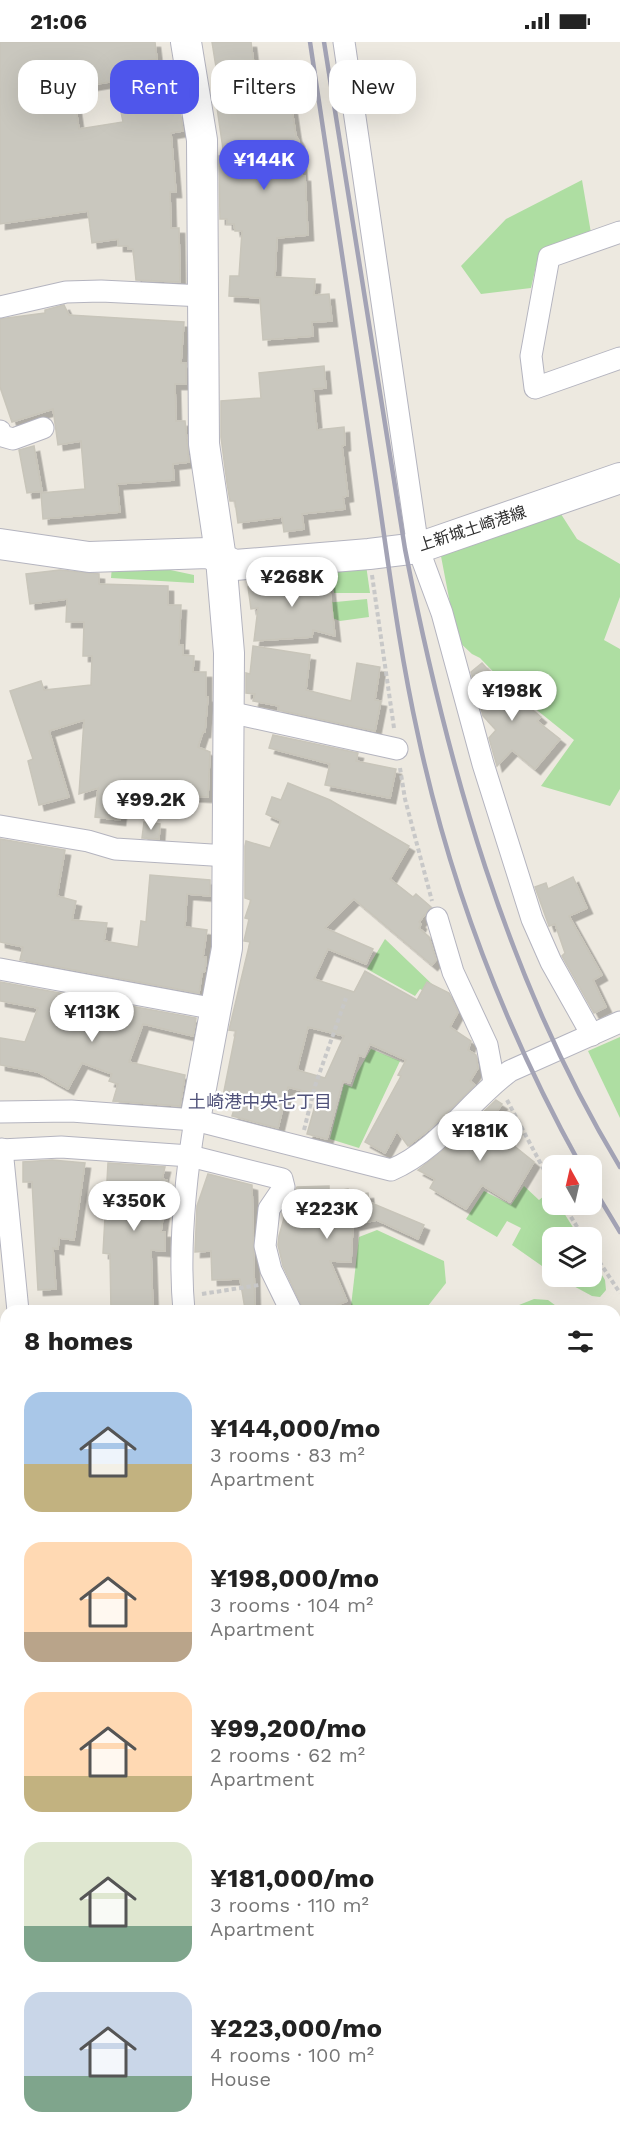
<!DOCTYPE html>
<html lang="en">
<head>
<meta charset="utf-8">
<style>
	body { margin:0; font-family:"Work Sans","Noto Sans JP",sans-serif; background:#f6f6f6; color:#222; height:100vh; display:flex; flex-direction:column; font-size:22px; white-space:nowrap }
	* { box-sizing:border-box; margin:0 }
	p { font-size:20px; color:#767676 }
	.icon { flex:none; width:33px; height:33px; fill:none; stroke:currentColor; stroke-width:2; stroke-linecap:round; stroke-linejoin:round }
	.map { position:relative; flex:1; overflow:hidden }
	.panel { position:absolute; left:0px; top:1263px; width:621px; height:836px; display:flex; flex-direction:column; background:#fff; border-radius:18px 18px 0 0; box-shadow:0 6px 24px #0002 }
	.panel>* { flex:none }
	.hud { position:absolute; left:18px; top:18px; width:585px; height:54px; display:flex; gap:12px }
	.needle { width:39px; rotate:352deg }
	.fabs { position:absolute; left:542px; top:1113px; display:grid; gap:12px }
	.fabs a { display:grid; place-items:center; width:60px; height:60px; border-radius:12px; background:#fff; box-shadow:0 6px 24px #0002; font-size:30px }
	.price { position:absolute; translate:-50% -51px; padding:0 14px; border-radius:21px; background:#fff; color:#222; font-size:20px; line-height:39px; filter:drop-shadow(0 2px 3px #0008) }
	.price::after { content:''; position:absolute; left:50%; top:36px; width:18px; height:14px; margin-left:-9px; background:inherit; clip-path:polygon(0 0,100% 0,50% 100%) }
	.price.selected { background:#4f56eb; color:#fff }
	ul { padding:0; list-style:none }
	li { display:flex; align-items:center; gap:18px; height:150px; padding:0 24px }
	li span { display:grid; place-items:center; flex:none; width:168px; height:120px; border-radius:18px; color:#555 }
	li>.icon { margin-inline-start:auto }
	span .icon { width:72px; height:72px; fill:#fffc; stroke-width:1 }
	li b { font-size:26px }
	h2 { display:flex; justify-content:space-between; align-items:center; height:72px; padding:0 24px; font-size:26px }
	.tag { padding:0 21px; border-radius:18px; background:#fff; box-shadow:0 6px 24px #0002; font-size:21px; line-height:54px }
	.tag.selected { background:#4f56eb; color:#fff }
	.status { display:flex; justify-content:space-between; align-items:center; height:42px; padding:0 30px; background:#fff; direction:ltr }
	.status svg { height:16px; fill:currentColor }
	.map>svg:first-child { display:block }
</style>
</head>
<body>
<div class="status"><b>21:06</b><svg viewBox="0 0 49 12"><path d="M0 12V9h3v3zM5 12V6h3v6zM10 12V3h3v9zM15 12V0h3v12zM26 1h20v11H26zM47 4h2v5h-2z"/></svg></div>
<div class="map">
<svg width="620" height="2098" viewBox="0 0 620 2098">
	<defs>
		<filter id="shadow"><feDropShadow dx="5.5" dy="5.5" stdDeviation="0" flood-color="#0004"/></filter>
	</defs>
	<rect width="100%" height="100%" fill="#ede9e0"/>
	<g fill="#aedea2">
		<path d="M 582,138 L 591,191 L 539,211 L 531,246 L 481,252 L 461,224 L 506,177 Z"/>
		<path d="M 559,469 L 577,497 L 620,522 L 620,555 L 604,598 L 620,607 L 620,747 L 610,764 L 541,744 L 574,698 L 507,644 L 480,616 L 472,612 L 457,598 L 440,509 Z"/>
		<path d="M 366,523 L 370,551 L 334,551 L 331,526 Z"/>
		<path d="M 112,524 L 161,526 L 194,533 L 194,541 L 111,536 Z"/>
		<path d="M 367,557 L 369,575 L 340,579 L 322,572 L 325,561 Z"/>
		<path d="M 385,897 L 434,944 L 429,952 L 420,947 L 415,954 L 367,927 Z"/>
		<path d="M 620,995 L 620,1076 L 588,1009 Z"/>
		<path d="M 371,1007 L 400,1019 L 359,1106 L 330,1097 L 344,1042 L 352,1045 L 357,1031 Z"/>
		<path d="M 524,1144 L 539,1158 L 550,1149 L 552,1162 L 559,1163 L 579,1195 L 552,1196 L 552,1231 L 512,1203 L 521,1186 L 507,1179 L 497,1195 L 466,1177 L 484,1149 L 511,1163 Z"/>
		<path d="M 377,1188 L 444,1219 L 446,1241 L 424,1269 L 358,1269 L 351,1264 L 359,1195 Z"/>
		<path d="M 591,1215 L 605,1238 L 606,1248 L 600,1255 L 592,1254 L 557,1235 L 591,1234 Z"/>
		<path d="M 534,1257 L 548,1258 L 563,1269 L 517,1269 L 519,1263 Z"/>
		<path d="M 6,1755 L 6,1839 L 0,1839 L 0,1771 Z"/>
	</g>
	<g fill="#c9c7be" stroke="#c8c5ba" stroke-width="1.5" fill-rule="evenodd" filter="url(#shadow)">
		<path d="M 0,0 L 155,0 L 157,17 L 137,20 L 142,53 L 162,49 L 167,71 L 180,69 L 183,89 L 171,91 L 176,150 L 170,150 L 171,186 L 179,186 L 180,240 L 136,238 L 133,207 L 128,207 L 128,204 L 118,204 L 118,197 L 92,201 L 88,169 L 0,182 ZM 115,39 L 123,80 L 79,87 L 73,46 Z"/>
		<path d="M 212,0 L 251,0 L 256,39 L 287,34 L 296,94 L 299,99 L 302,134 L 305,134 L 308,193 L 277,196 L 275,235 L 315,237 L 314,253 L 329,252 L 332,279 L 312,280 L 313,294 L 263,298 L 260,256 L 229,254 L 230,234 L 239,234 L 242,189 L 235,189 L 234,182 L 227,182 L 227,177 L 220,177 L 219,114 L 224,114 L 214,45 L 219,44 Z"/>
		<path d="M 64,263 L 69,273 L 184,280 L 181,321 L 186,321 L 186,342 L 175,342 L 176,379 L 185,379 L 189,420 L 173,422 L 174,438 L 117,442 L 120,470 L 43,477 L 41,451 L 85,447 L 81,399 L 58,403 L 53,367 L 12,380 L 0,345 L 0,277 L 45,271 L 45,268 Z"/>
		<path d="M 324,324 L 326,346 L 313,347 L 317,388 L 344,385 L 345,403 L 342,404 L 348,454 L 343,455 L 345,467 L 302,472 L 304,487 L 284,490 L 282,475 L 238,481 L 235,459 L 230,459 L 227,441 L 221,395 L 221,359 L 261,356 L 259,331 Z"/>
		<path d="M 34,404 L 42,449 L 27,451 L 19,408 Z"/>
		<path d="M 60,528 L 99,532 L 99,542 L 168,544 L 168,563 L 181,563 L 179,603 L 183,603 L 183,613 L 194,614 L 193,630 L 206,630 L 206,655 L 208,655 L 205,690 L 203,690 L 198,705 L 210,710 L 208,755 L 189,754 L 190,750 L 124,746 L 120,778 L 95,775 L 98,746 L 79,752 L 84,678 L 49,689 L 69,755 L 39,763 L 28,719 L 33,717 L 10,649 L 41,639 L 44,648 L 91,643 L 92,614 L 83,614 L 84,580 L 66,580 L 67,557 L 30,562 L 26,532 Z"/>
		<path d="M 315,534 L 316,541 L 329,540 L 335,594 L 313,588 L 312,595 L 254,599 L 258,566 L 251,567 L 248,545 L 262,543 L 261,538 Z"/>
		<path d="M 253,604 L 310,613 L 306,648 L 351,659 L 357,621 L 380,625 L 375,658 L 381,659 L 375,689 L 278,668 L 279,664 L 253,659 L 255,652 L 246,651 L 246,631 L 250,632 Z"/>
		<path d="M 482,621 L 519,663 L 522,659 L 541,675 L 537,679 L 560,697 L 535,727 L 512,708 L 497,724 L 489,696 L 496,688 L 483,674 L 480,662 L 486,657 L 475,645 L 471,630 Z"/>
		<path d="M 273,693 L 358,711 L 356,719 L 396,727 L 390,756 L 325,743 L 330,722 L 269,706 Z"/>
		<path d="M 288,741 L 330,758 L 409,804 L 390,837 L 413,855 L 416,852 L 431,865 L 419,880 L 421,882 L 419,886 L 429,895 L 436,918 L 432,923 L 354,857 L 325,886 L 373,907 L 366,922 L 328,907 L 314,937 L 354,950 L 365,929 L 417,958 L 427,940 L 449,951 L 458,970 L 450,985 L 471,999 L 468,1008 L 476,1013 L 478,1026 L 470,1039 L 475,1043 L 431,1086 L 408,1104 L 397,1089 L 385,1111 L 365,1100 L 401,1034 L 398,1033 L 406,1018 L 370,1002 L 364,1015 L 359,1013 L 350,1041 L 343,1039 L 327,1097 L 307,1092 L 318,1053 L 288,1045 L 278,1086 L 232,1074 L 237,1057 L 223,1054 L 236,989 L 229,988 L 250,900 L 244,899 L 249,877 L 245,876 L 251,858 L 245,856 L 245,804 L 246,799 L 270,806 L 281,779 L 266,772 L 272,755 L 281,758 ZM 308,985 L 344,994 L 325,1036 L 297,1028 Z"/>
		<path d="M 144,780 L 160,782 L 159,797 L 142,796 Z"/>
		<path d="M 0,797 L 65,808 L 57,854 L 76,859 L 72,878 L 107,881 L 104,899 L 138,905 L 141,879 L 146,880 L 150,833 L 210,838 L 210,854 L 187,852 L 185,885 L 207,888 L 203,915 L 206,915 L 205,929 L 202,931 L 199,951 L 20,918 L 23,905 L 0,900 Z"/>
		<path d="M 573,835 L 587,866 L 569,874 L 602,933 L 593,938 L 606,965 L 594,971 L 562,914 L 565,911 L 555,882 L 549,884 L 535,845 L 546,841 L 548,847 Z"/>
		<path d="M 0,940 L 196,976 L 193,994 L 143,982 L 129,1020 L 185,1033 L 180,1064 L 113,1059 L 118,1042 L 109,1039 L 112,1032 L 82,1021 L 68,1047 L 38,1030 L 0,1023 L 0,996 L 25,1000 L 38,966 L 0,959 Z"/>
		<path d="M 496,1058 L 502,1062 L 494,1074 L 516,1087 L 508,1099 L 534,1120 L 510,1160 L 482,1143 L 466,1167 L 430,1146 L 435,1137 L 418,1128 L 447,1105 Z"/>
		<path d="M 52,1118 L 85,1121 L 74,1198 L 59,1196 L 58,1207 L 53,1206 L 56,1247 L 38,1248 L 32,1140 L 23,1140 L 23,1120 Z"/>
		<path d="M 108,1121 L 165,1125 L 162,1137 L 167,1138 L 167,1146 L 161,1190 L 165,1190 L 165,1209 L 151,1208 L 153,1269 L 111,1269 L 110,1212 L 103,1211 Z"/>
		<path d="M 208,1132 L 252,1143 L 255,1266 L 245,1267 L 240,1237 L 212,1238 L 211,1209 L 195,1210 L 197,1164 Z"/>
		<path d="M 329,1144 L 329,1150 L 348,1147 L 349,1154 L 368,1151 L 369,1160 L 424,1183 L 418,1197 L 377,1178 L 353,1183 L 351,1220 L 330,1219 L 347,1259 L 322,1269 L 304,1269 L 283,1224 L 278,1203 L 279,1194 L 288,1162 L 297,1145 Z"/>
	</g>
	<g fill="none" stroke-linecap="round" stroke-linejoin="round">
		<g stroke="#b4b4bf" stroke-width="23">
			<g id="street">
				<path d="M 344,0 L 418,506 L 442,571 L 483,722 L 532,877 L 551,920 L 592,993"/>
				<path d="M 620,190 L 549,215 L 531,314 L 535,346 L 620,316"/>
				<path d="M 0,265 L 66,250 L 101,249 L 203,254"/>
				<path d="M 0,389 L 2,394 L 13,397 L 43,386"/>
				<path d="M 229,670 L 397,707"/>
				<path d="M 0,784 L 88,799 L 115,807 L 228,814"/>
				<path d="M 437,876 L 453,930 L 487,1003 L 494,1040"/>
				<path d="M 0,927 L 216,967"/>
				<path d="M 0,1070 L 71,1069 L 195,1078 L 391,1128 C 440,1107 468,1060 510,1029 L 620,980"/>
				<path d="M 2,1107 L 18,1269"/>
				<path d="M 0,1108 L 61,1105 L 190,1114 L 282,1137 L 284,1145 L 269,1167 L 265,1204 L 271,1228 L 291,1269"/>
				<path d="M 184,1269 C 178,1206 185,1140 195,1078"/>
				<path d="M 615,1387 L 620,1379"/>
				<path d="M 0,1483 L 6,1464"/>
				<path d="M 615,1641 L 620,1642"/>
				<path d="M 0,1650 L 6,1650"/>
				<path d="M 0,1849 L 6,1849"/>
				<path d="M 615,1960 L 620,1970"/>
				<path d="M 116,2092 L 117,2098"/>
				<path d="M 306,2092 L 307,2098"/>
			</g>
		</g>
		<g stroke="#b4b4bf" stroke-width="32">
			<g id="secondary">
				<path d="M 186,0 L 202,98 L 204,402 L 221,517 L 229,611 L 227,906 L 195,1078"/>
				<path d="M 0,502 L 89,515 L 208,511 L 235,523 L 369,512 L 418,506 L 620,436"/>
				<path d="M 0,2014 L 6,2012"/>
			</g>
		</g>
		<g stroke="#c8c8c8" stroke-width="4" stroke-dasharray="4.5 3" stroke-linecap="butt">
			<path d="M 372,533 L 394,686"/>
			<path d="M 400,726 L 405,757 L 432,859"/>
			<path d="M 507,1058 L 552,1143"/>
			<path d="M 304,1088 L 315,1044 L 346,956"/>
			<path d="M 563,1162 L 584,1196"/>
			<path d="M 591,1207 L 620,1251"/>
			<path d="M 202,1252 L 259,1243"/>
			<path d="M 615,1464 L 620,1461"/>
			<path d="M 615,1586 L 620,1586"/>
		</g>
		<use href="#street" stroke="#fff" stroke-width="21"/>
		<use href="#secondary" stroke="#fff" stroke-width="30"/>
		<g stroke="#a3a3b5" stroke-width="4.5">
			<path d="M 310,0 C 331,135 351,270 371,405 C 386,501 397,598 418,693 C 450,843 506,989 581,1124"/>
			<path d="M 324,0 L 405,507 C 447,721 506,937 620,1125"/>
			<path d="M 591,1142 L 620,1190"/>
		</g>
	</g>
	<g text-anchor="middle" stroke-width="4.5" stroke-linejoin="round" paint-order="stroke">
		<g font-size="16" fill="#2d2d2d" stroke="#fff">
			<text transform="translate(472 486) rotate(-18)" y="6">上新城土崎港線</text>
		</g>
		<g font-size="18" fill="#50527a" stroke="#fff">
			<text x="260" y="1066">土崎港中央七丁目</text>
		</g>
	</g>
</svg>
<div class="fabs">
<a><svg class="needle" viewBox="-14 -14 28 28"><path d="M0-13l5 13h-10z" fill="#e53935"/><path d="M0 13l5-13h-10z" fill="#767676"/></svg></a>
<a><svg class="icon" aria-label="layers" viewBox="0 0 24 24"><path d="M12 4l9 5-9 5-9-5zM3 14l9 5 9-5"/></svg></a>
</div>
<b class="price selected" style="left:264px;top:149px">¥144K</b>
<b class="price" style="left:292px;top:566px">¥268K</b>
<b class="price" style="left:512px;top:680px">¥198K</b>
<b class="price" style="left:151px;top:789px">¥99.2K</b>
<b class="price" style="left:92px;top:1001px">¥113K</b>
<b class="price" style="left:480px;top:1120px">¥181K</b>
<b class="price" style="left:134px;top:1190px">¥350K</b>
<b class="price" style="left:327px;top:1198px">¥223K</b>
<div class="hud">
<a class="tag">Buy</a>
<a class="tag selected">Rent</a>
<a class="tag">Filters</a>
<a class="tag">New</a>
</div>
<section class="panel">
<h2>8 homes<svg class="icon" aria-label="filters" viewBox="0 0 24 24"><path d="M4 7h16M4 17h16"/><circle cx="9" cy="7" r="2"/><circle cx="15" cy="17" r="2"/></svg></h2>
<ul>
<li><span style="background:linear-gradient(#a9c7e8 60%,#c2b280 0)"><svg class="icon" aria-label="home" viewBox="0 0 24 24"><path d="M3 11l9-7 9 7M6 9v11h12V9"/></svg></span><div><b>¥144,000/mo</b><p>3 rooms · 83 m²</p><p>Apartment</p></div></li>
<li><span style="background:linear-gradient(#ffd9b3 75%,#b9a48a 0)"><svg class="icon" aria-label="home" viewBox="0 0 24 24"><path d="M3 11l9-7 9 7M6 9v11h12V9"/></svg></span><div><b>¥198,000/mo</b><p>3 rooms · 104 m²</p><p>Apartment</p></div></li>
<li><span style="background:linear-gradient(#ffd9b3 70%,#c2b280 0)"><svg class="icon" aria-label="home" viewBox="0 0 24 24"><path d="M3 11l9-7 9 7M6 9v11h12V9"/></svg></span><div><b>¥99,200/mo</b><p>2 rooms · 62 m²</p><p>Apartment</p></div></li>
<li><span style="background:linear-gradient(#dfe7d0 70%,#7fa58c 0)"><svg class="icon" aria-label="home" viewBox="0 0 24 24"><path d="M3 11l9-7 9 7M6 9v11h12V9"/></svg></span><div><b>¥181,000/mo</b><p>3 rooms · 110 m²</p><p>Apartment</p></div></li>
<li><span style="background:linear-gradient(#c9d6e8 70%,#7fa58c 0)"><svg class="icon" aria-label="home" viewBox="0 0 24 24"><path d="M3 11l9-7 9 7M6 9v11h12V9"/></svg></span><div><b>¥223,000/mo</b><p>4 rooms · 100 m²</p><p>House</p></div></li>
</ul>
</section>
</div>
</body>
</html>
